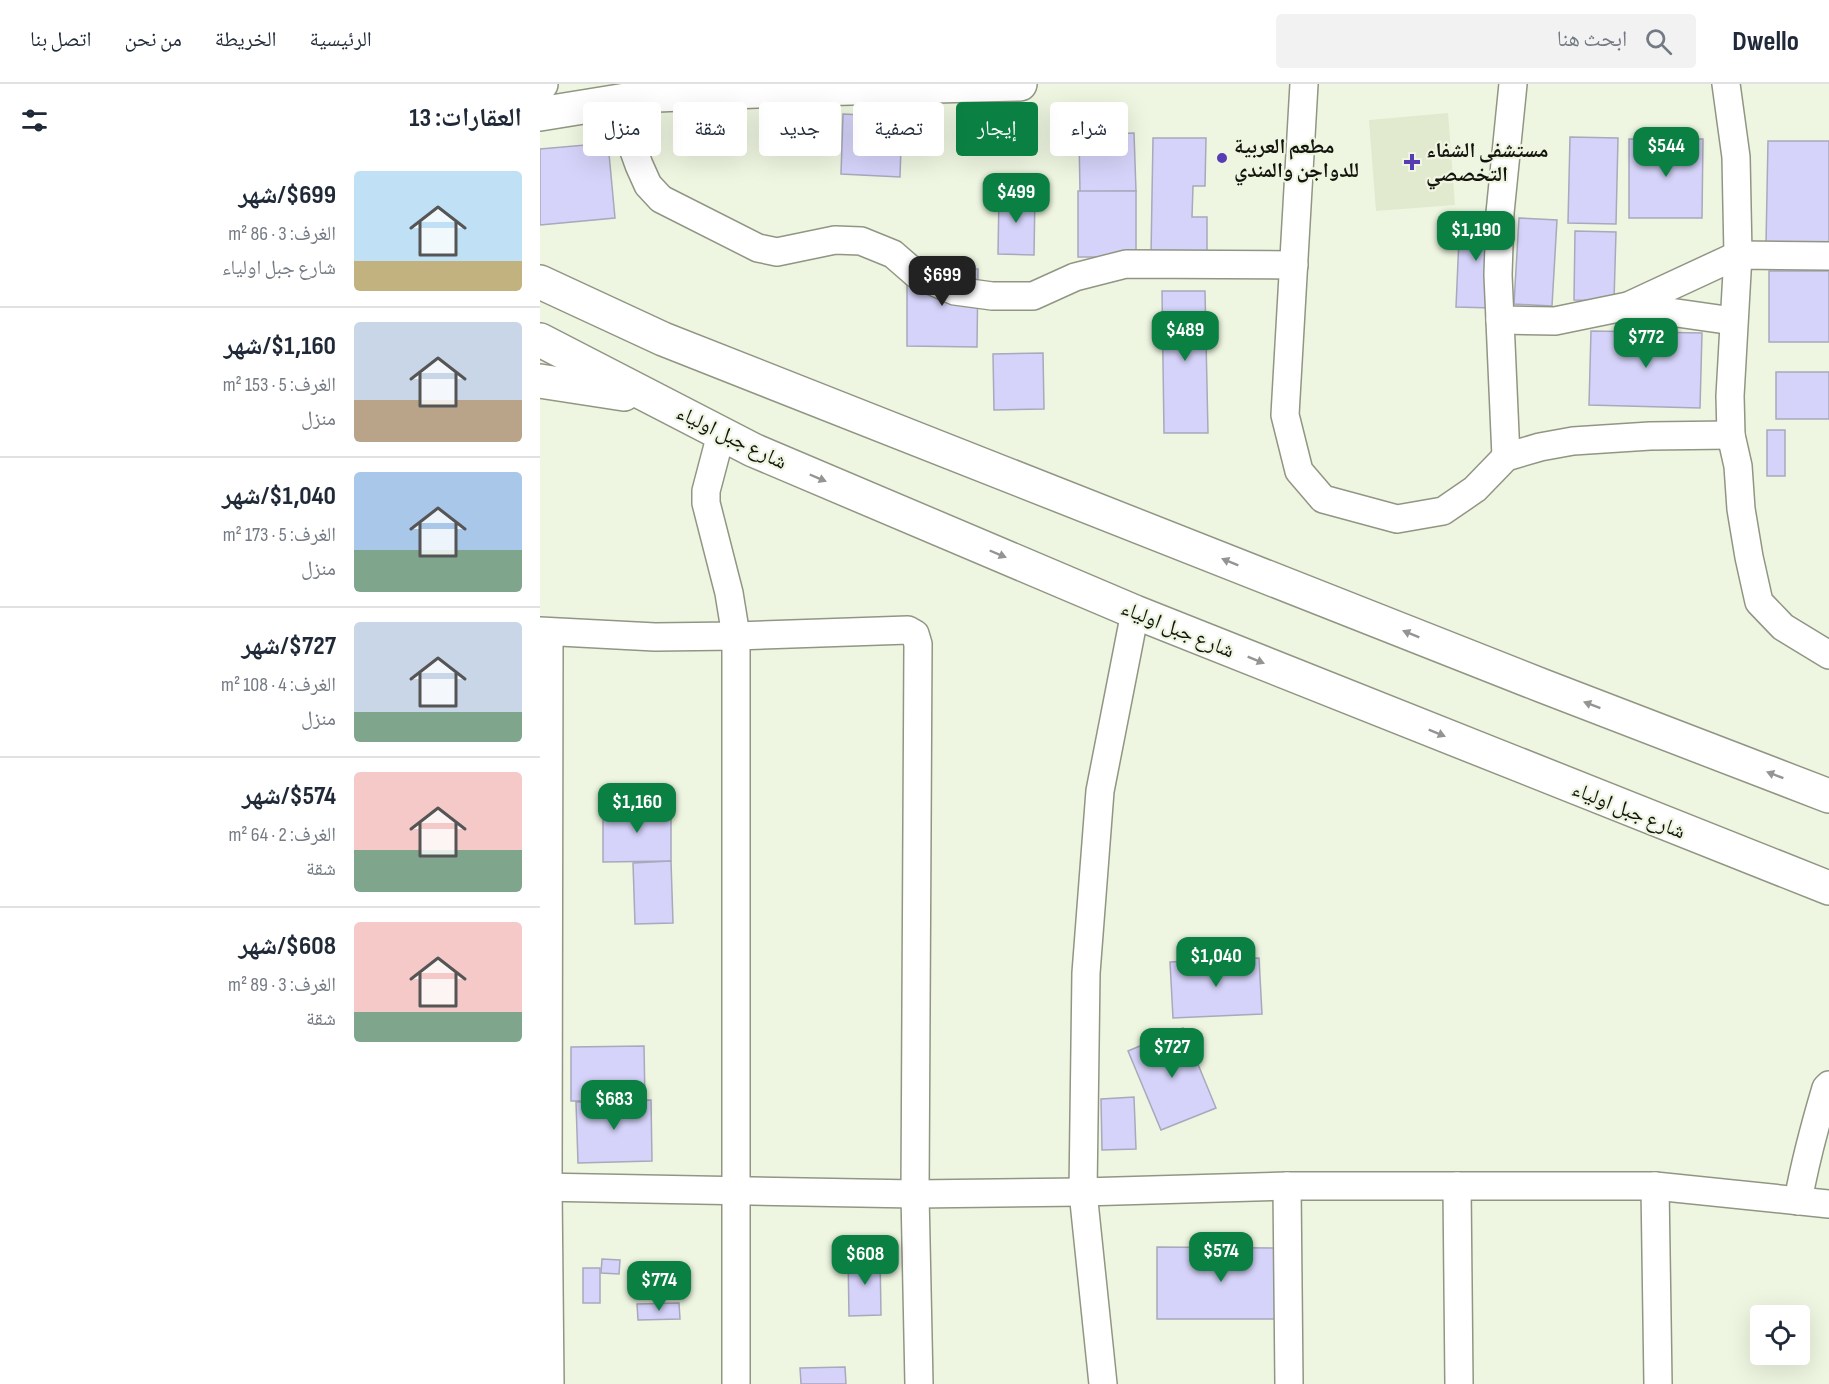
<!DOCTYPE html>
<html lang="ar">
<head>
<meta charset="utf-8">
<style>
	body { margin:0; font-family:"Sofia Sans Condensed","Noto Naskh Arabic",sans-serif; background:#f2f2f3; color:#1f2937; direction:rtl; height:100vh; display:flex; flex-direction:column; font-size:22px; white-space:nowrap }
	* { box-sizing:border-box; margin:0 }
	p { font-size:20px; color:#747a83 }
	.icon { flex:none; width:33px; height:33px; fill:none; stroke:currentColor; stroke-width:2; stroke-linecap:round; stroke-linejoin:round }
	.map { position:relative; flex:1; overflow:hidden; direction:ltr }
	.panel { display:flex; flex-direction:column; background:#fff; width:540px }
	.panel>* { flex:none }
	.top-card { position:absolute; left:18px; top:18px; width:570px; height:54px; direction:rtl; display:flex; gap:12px }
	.fabs { position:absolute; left:1210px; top:1221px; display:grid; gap:12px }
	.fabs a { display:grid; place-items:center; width:60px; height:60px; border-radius:6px; background:#fff; box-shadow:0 6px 24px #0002; font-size:30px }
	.price { position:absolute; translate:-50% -51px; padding:0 14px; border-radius:12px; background:#0b8043; color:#fff; font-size:20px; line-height:39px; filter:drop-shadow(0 2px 3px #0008) }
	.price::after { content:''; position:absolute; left:50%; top:36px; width:18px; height:14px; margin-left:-9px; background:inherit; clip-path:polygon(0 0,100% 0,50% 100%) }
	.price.selected { background:#222; color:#fff }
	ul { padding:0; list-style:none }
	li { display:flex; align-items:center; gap:18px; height:150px; padding:0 18px }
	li+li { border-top:2px solid #e0e1e3 }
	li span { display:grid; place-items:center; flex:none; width:168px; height:120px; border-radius:6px; color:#555 }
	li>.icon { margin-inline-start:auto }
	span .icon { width:72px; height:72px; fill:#fffc; stroke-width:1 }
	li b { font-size:26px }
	h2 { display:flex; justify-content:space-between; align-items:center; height:72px; padding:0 18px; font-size:26px }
	.chip { padding:0 21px; border-radius:6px; background:#fff; box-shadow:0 6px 24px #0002; font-size:21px; line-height:54px }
	.chip.selected { background:#0b8043; color:#fff }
	header { display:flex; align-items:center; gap:36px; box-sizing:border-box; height:84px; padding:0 30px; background:#fff; border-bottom:2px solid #e0e1e3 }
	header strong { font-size:28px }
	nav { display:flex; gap:33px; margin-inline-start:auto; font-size:21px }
	.search { width:420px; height:54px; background:#f2f2f3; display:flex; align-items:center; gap:15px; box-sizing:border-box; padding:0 21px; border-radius:6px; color:#747a83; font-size:22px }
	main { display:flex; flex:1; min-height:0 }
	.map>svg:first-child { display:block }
</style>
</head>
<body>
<header>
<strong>Dwello</strong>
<div class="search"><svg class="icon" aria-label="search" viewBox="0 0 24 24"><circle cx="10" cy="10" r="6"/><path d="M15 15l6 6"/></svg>ابحث هنا</div>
<nav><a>الرئيسية</a><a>الخريطة</a><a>من نحن</a><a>اتصل بنا</a></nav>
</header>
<main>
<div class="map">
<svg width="1289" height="1300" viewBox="0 0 1289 1300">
	<rect width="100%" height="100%" fill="#eef6e1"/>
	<path fill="#e1eace" d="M 908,29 L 915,121 L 836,127 L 829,36 Z"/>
	<g fill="#d5d3f9" stroke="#a9a8bc" stroke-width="1.5">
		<path d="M 303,30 L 362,33 L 360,93 L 301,90 Z"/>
		<path d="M 594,49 L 596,107 L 540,108 L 539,51 Z"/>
		<path d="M 1030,53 L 1078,54 L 1076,140 L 1028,139 Z"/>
		<path d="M 613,54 L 666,54 L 665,102 L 653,102 L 652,133 L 667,133 L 667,172 L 611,171 Z"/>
		<path d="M 1089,55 L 1163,55 L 1162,134 L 1089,134 Z"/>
		<path d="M 1228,57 L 1289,57 L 1289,161 L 1226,160 Z"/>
		<path d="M 68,59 L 75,134 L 0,141 L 0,65 Z"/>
		<rect x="538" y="107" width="58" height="66"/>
		<path d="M 459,110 L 495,111 L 494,171 L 458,170 Z"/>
		<path d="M 920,132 L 955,133 L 952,224 L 916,223 Z"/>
		<path d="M 979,134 L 1017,136 L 1012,222 L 974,220 Z"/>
		<path d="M 1035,147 L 1076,148 L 1074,217 L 1034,216 Z"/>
		<path d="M 367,184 L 438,185 L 437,263 L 367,262 Z"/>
		<rect x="1229" y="187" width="60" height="71"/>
		<path d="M 622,207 L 665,207 L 668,349 L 624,349 Z"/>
		<path d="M 1051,247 L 1162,249 L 1160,324 L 1049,321 Z"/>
		<path d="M 503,269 L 504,325 L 454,326 L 453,270 Z"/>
		<rect x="1236" y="288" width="53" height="47"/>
		<rect x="1227" y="346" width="18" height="46"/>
		<path d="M 131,721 L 131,777 L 63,778 L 63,722 Z"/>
		<path d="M 131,777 L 133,839 L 95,840 L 93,779 Z"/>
		<path d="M 719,874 L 722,930 L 633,934 L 630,878 Z"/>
		<path d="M 643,944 L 676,1024 L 621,1046 L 588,967 Z"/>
		<path d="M 104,962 L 105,1017 L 31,1017 L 31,963 Z"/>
		<path d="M 594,1013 L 596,1065 L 562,1066 L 561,1015 Z"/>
		<path d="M 111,1016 L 112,1077 L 38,1079 L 36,1018 Z"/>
		<path d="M 617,1163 L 745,1164 L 745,1235 L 617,1235 Z"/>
		<path d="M 340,1171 L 341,1231 L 309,1232 L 308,1172 Z"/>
		<path d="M 62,1175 L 80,1176 L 79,1190 L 61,1189 Z"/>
		<rect x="43" y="1184" width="17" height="35"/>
		<path d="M 139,1219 L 140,1235 L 98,1236 L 97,1220 Z"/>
		<path d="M 305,1283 L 306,1300 L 261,1300 L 260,1284 Z"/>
	</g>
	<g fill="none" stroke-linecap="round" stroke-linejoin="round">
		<g stroke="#909683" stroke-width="30">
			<g id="minor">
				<path d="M 764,0 L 745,331 L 759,387 L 783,415 L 857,435 L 903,427 L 935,405 L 966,373 L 1000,363 L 1033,357 L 1110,352 L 1191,351"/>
				<path d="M 1186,0 L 1196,73 L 1198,171 L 1190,312 L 1191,351 L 1198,382 L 1201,425 L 1209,473 L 1219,518 L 1243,543 L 1289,571"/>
				<path d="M 76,17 L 99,81 L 108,101 L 121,115 L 218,164 L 237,168 L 295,156 L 321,157 L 353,170 L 376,190 L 415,207 L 452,212 L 493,212 L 535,193 L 586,180 L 754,181"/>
				<path d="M 1088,222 L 1193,237"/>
				<path d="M 960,236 L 1015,237 L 1088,222 L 1198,171 L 1289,172"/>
				<path d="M 181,350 L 166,407 L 166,419 L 189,509 L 196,552 L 196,1300"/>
				<path d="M 966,373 L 958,191 L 960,129 L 973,0"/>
				<path d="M 0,547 L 115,553 L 196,552 L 368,546 L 375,550 L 378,560 L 375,1110 L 379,1300"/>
				<path d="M 9,549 L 8,1104 L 10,1300"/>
				<path d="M 747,1102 L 749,1300"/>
				<path d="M 917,1102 L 919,1300"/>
				<path d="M 1115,1102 L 1118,1300"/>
				<path d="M 0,1103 L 375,1110 L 543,1108 L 747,1102 L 1115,1102 L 1289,1120"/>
				<path d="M 1258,1117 C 1265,1078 1275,1041 1286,1004 L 1289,1001"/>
				<path d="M 563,1300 L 543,1108 L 546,889 L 560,707 L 595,528"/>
			</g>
		</g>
		<g stroke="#909683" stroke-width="36">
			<g id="tertiary">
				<path d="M 0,0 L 1,0"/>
				<path d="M 0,30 L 117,11 L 271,5 L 480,0"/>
			</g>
		</g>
		<g stroke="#909683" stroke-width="36">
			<g id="trunk">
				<path d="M 0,198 L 123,255 L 1003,602 L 1289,712"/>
				<path d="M 0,256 L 213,366 L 595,528 L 1289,804"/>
				<path d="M 0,297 L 84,310"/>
			</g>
		</g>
		<use href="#minor" stroke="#fff" stroke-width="27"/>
		<use href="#tertiary" stroke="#fff" stroke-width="33"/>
		<use href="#trunk" stroke="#fff" stroke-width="33"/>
	</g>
	<defs><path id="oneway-solid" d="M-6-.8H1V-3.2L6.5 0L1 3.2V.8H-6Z" transform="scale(1.5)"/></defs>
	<g fill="#949592">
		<use href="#oneway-solid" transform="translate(278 394) rotate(23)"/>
		<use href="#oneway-solid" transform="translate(458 470) rotate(23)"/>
		<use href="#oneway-solid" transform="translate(690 478) rotate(-158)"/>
		<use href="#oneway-solid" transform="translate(871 550) rotate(-158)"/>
		<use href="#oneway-solid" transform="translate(716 576) rotate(22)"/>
		<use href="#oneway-solid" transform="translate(1052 621) rotate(-159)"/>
		<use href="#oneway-solid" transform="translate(897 649) rotate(22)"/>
		<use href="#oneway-solid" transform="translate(1235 691) rotate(-159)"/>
	</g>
	<g fill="#573cb4" stroke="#eef6e1" stroke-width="2">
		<circle cx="682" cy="74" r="6"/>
		<path d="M869 69h6v6h6v6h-6v6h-6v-6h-6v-6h6z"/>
	</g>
	<g text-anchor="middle" stroke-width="4.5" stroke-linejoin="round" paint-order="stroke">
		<g font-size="21" font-weight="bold" fill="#12140d" stroke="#eef6e1" text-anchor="start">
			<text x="694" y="69">مطعم العربية<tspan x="694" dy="24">للدواجن والمندي</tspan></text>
			<text x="886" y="73">مستشفى الشفاء<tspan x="886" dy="24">التخصصي</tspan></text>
		</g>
		<g font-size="21" fill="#12140d" stroke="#eef6e1">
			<text transform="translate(192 353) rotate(26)" y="7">شارع جبل اولياء</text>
			<text transform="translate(638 545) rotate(22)" y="7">شارع جبل اولياء</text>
			<text transform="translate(1089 726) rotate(22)" y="7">شارع جبل اولياء</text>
		</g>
	</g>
</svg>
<div class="fabs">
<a><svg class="icon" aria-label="locate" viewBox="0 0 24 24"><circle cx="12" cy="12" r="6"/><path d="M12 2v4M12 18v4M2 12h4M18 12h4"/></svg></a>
</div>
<b class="price" style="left:1126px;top:94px">$544</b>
<b class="price" style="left:476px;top:140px">$499</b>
<b class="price" style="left:936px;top:178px">$1,190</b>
<b class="price selected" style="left:402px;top:223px">$699</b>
<b class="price" style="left:645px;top:278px">$489</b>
<b class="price" style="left:1106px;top:285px">$772</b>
<b class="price" style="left:97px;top:750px">$1,160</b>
<b class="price" style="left:676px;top:904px">$1,040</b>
<b class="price" style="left:632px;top:995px">$727</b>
<b class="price" style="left:74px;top:1047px">$683</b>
<b class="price" style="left:681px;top:1199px">$574</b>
<b class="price" style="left:325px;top:1202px">$608</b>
<b class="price" style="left:119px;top:1228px">$774</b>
<div class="top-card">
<a class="chip">شراء</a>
<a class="chip selected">إيجار</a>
<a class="chip">تصفية</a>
<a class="chip">جديد</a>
<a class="chip">شقة</a>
<a class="chip">منزل</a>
</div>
</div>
<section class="panel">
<h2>العقارات: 13<svg class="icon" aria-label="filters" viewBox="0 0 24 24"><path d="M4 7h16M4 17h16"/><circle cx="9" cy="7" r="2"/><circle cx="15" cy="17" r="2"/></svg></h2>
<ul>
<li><span style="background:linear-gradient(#bfe0f5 75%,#c2b280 0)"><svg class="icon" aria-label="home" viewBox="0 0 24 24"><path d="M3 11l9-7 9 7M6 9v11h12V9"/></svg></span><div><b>$699/شهر</b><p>الغرف: 3 · 86 m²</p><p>شارع جبل اولياء</p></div></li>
<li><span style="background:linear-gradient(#c9d6e8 65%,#b9a48a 0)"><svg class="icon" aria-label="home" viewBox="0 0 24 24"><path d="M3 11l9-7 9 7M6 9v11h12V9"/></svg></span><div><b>$1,160/شهر</b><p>الغرف: 5 · 153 m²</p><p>منزل</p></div></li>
<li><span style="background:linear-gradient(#a9c7e8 65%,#7fa58c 0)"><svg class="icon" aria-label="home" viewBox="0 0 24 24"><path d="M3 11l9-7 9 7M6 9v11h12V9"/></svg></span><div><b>$1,040/شهر</b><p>الغرف: 5 · 173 m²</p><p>منزل</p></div></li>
<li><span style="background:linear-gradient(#c9d6e8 75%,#7fa58c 0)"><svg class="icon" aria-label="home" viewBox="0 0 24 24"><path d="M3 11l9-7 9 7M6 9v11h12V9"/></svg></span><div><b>$727/شهر</b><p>الغرف: 4 · 108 m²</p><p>منزل</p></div></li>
<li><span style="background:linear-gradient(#f6c9c9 65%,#7fa58c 0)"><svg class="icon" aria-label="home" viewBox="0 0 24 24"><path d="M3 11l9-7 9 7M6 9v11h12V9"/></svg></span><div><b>$574/شهر</b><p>الغرف: 2 · 64 m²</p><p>شقة</p></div></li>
<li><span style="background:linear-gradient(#f6c9c9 75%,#7fa58c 0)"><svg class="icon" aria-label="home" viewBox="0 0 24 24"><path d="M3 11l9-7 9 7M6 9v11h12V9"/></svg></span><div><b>$608/شهر</b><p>الغرف: 3 · 89 m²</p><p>شقة</p></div></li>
</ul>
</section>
</main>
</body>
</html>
